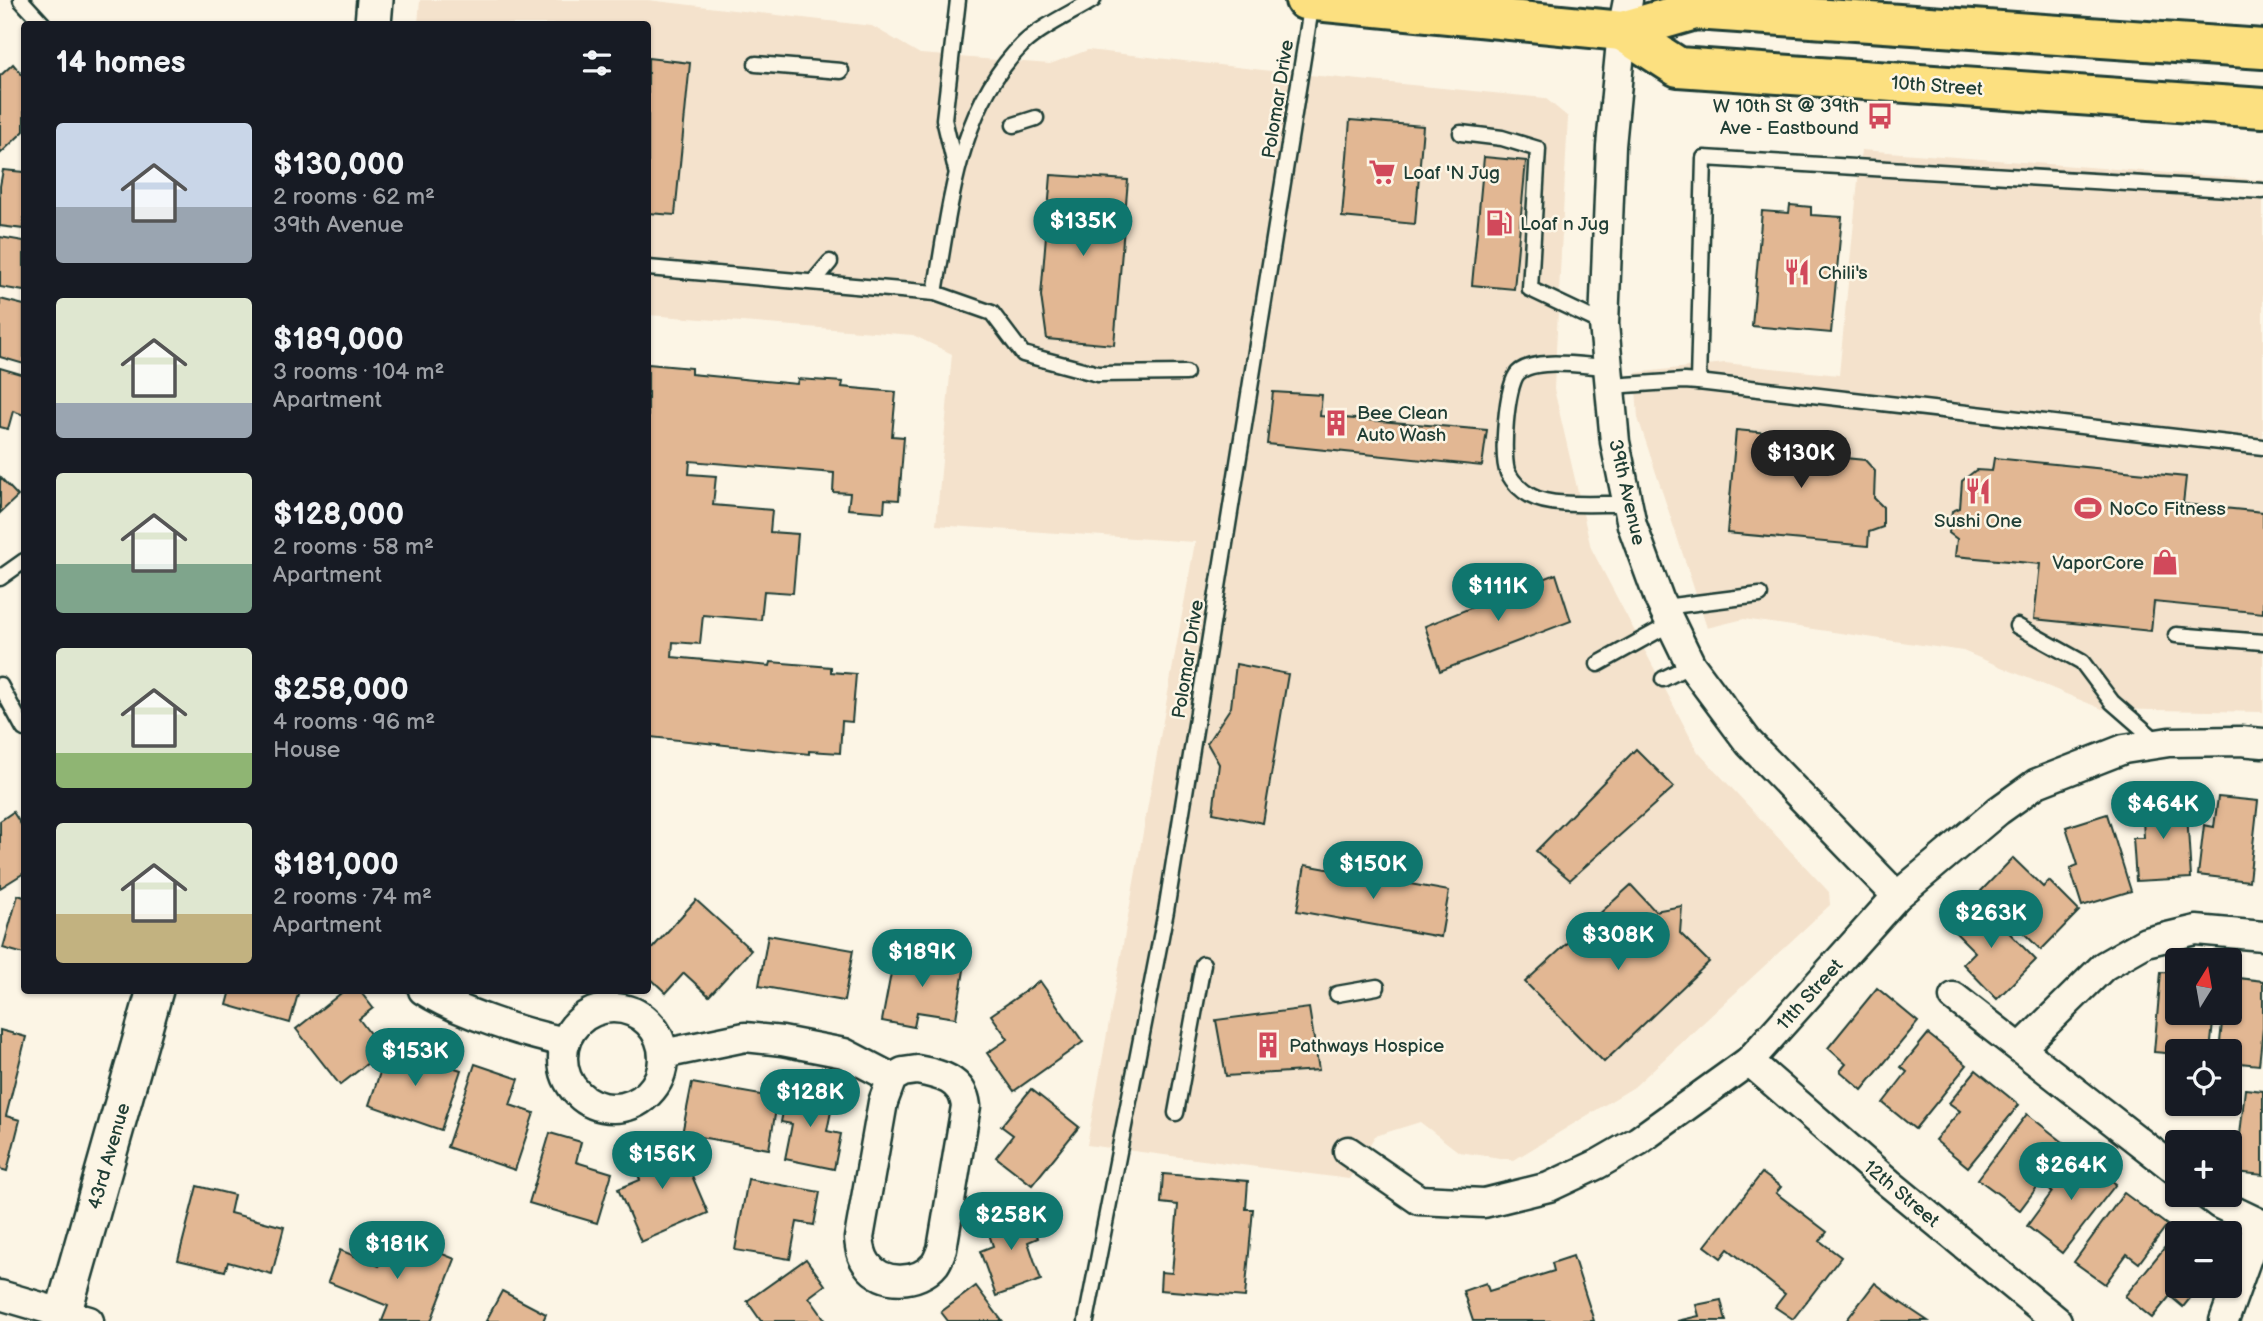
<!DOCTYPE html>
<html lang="en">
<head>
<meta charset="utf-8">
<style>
	body { margin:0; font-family:"Balsamiq Sans",sans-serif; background:#20242c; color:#f1f3f6; height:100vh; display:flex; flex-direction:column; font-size:26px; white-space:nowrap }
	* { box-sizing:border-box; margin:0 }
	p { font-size:23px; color:#9ea1a6 }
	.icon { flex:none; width:38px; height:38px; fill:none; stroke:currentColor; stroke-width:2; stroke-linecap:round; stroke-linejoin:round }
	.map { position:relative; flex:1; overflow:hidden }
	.details { position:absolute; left:21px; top:21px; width:630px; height:973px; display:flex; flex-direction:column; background:#171b24; border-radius:7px; box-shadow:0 2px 5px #0004 }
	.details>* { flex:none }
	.needle { width:46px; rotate:11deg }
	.tools { position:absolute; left:2165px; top:948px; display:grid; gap:14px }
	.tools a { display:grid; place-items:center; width:77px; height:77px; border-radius:7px; background:#171b24; box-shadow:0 2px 5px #0004; font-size:35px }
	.price { position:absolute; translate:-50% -60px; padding:0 16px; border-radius:24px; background:#0f766e; color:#fff; font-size:23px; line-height:46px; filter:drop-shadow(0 2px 4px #0008) }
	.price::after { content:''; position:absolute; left:50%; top:42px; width:21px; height:16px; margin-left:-10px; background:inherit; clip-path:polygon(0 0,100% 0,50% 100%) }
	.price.active { background:#222; color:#fff }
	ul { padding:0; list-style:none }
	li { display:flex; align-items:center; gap:21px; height:175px; padding:0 35px }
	li span { display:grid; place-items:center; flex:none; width:196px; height:140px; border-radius:7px; color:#555 }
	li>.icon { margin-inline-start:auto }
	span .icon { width:84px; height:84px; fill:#fffc; stroke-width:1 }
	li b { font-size:30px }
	h2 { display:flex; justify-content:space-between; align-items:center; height:84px; padding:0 35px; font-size:30px }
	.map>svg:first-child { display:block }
</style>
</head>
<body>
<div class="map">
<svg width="2263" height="1321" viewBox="0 0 2263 1321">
	<rect width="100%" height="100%" fill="#fcf5e5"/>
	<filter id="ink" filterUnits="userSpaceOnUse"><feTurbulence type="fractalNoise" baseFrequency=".0143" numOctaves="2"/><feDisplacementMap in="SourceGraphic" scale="14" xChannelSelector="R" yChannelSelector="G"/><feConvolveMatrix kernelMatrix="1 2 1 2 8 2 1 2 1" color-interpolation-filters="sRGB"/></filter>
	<g filter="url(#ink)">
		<g fill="#f4e2cc">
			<path d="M 420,0 L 648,0 L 872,26 L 920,54 L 1050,64 L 1088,50 L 1289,73 L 1545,98 L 1568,117 L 1554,389 L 1591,548 L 1698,752 L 1829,892 L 1830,905 L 1634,1087 L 1514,1160 L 1459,1152 L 1420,1122 L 1375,1136 L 1349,1179 L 1087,1145 L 1195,542 L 936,525 L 952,354 L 913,335 L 648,315 L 648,24 L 418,24 Z"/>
			<path d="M 1861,150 L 2263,180 L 2263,712 L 2102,709 L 1963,651 L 1744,619 L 1707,628 L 1638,418 L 1635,373 L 1725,363 L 1839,375 Z"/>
		</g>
		<g fill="#e2b793" stroke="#1f3d34" stroke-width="2">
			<path d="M 648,58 L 690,63 L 675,215 L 648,213 Z"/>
			<path d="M 13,64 L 24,77 L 24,131 L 0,154 L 0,76 Z"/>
			<path d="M 1350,120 L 1423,126 L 1415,224 L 1342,217 Z"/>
			<path d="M 1484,157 L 1526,161 L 1514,289 L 1472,285 Z"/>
			<path d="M 3,170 L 24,172 L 24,229 L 0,226 L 0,186 Z"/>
			<path d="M 1051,175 L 1128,180 L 1114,345 L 1047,339 L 1041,296 Z"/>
			<path d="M 1790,205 L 1811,207 L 1811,215 L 1842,217 L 1831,333 L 1752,326 L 1762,211 L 1789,213 Z"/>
			<path d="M 0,237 L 24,241 L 24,291 L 0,287 Z"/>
			<path d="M 0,299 L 24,305 L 24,364 L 0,357 Z"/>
			<path d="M 648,364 L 691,368 L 691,374 L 797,384 L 798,379 L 843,382 L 842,387 L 896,392 L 892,436 L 904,437 L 899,500 L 885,499 L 884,512 L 848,509 L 850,493 L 833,492 L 834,473 L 690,461 L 689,474 L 716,476 L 713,505 L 772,510 L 770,532 L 798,534 L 793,593 L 764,591 L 761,620 L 703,615 L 700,644 L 673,642 L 672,657 L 770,666 L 771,662 L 831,667 L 831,672 L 856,674 L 852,722 L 842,721 L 840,753 L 809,751 L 809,754 L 651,737 L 651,739 L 648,739 Z"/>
			<path d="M 0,368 L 24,375 L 24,415 L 13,411 L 8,429 L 0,427 Z"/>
			<path d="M 1273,392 L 1322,395 L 1320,416 L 1487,430 L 1482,466 L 1267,444 Z"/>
			<path d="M 1736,430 L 1846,440 L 1845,458 L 1865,460 L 1875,471 L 1874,498 L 1883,507 L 1883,527 L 1869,532 L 1868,546 L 1727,533 Z"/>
			<path d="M 1994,458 L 2186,477 L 2183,504 L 2263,512 L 2263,613 L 2154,602 L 2151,631 L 2034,619 L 2040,564 L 1955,556 L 1957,539 L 1949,533 L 1952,511 L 1960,508 L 1962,481 L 1976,470 L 1992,471 Z"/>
			<path d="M 0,477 L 18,496 L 0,513 Z"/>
			<path d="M 1556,574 L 1571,621 L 1440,671 L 1425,626 Z"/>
			<path d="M 1236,664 L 1288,674 L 1263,823 L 1213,813 L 1219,764 L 1207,743 L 1231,707 Z"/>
			<path d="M 1636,749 L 1674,787 L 1570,880 L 1536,851 Z"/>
			<path d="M 2186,797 L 2191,878 L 2136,881 L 2133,838 L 2144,838 L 2142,800 Z"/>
			<path d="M 2218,797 L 2258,801 L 2249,881 L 2198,875 L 2204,825 L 2214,827 Z"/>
			<path d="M 13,812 L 24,829 L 24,873 L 0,888 L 0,821 Z"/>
			<path d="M 2107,814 L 2131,891 L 2082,906 L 2070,868 L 2078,865 L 2066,827 Z"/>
			<path d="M 2013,858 L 2043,887 L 2049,881 L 2079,911 L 2041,950 L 1981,891 Z"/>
			<path d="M 1305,865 L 1449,891 L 1441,937 L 1297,911 Z"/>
			<path d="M 1631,885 L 1655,911 L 1682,906 L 1680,933 L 1709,962 L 1604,1062 L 1525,982 Z"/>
			<path d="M 18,895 L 24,897 L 24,954 L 3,948 Z"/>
			<path d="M 1976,899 L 2036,960 L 1997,999 L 1963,964 L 1975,952 L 1949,926 Z"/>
			<path d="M 696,900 L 751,950 L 709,996 L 684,973 L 666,993 L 648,976 L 648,953 Z"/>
			<path d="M 768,935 L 853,950 L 844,1001 L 759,986 Z"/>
			<path d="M 895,952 L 965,964 L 956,1018 L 917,1012 L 914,1027 L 882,1021 Z"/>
			<path d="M 2161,972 L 2177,973 L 2177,1013 L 2214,1013 L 2210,1052 L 2177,1052 L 2177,1054 L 2154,1052 Z"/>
			<path d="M 2230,977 L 2263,981 L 2263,1028 L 2259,1065 L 2230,1062 L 2230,1052 L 2219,1052 L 2223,1013 L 2230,1013 Z"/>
			<path d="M 1040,981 L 1083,1042 L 1014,1091 L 987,1053 L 1008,1039 L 991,1015 Z"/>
			<path d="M 1877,988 L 1918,1022 L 1862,1090 L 1840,1071 L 1846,1064 L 1828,1048 Z"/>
			<path d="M 231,990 L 299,990 L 290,1023 L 227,1005 Z"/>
			<path d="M 345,990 L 359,990 L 373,1008 L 359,1019 L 383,1051 L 340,1085 L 296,1029 Z"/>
			<path d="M 1309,1008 L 1319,1070 L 1226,1076 L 1216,1020 Z"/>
			<path d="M 0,1030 L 26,1037 L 6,1116 L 20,1120 L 7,1171 L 0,1169 Z"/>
			<path d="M 1928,1034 L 1967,1065 L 1915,1129 L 1883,1103 L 1907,1072 L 1901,1067 Z"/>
			<path d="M 389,1046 L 461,1070 L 441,1130 L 369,1105 Z"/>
			<path d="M 475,1064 L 519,1079 L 510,1105 L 534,1113 L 515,1170 L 447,1147 Z"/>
			<path d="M 1976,1070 L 2019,1105 L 1968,1167 L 1935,1140 L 1960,1111 L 1949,1103 Z"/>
			<path d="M 692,1083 L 778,1098 L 769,1149 L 682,1134 Z"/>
			<path d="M 788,1087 L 834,1097 L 827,1131 L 841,1134 L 834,1169 L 785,1159 L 792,1124 L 781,1122 Z"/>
			<path d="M 1031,1089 L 1079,1127 L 1032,1185 L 996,1157 L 1013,1135 L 1001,1126 Z"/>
			<path d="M 2245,1089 L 2263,1091 L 2263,1175 L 2236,1172 Z"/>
			<path d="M 2027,1114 L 2068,1146 L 2020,1210 L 1978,1179 Z"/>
			<path d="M 550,1133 L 581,1142 L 576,1162 L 612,1173 L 597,1223 L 529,1203 Z"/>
			<path d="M 675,1136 L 708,1213 L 641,1242 L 618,1189 L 640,1180 L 630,1155 Z"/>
			<path d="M 2074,1152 L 2116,1184 L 2062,1253 L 2027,1226 L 2052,1192 L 2047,1188 Z"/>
			<path d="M 1762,1173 L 1781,1187 L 1776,1193 L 1827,1232 L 1820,1241 L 1841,1257 L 1793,1319 L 1775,1307 L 1785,1294 L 1728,1249 L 1721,1258 L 1705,1246 Z"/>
			<path d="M 1163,1174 L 1248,1181 L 1246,1209 L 1253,1209 L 1245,1297 L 1160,1290 L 1161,1272 L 1172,1273 L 1178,1205 L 1161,1203 Z"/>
			<path d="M 748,1179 L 820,1192 L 814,1225 L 797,1222 L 790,1259 L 735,1250 Z"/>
			<path d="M 197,1186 L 234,1195 L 230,1213 L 284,1227 L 272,1274 L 228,1262 L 225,1271 L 178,1260 Z"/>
			<path d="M 2124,1193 L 2167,1225 L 2139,1263 L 2127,1254 L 2105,1284 L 2074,1262 Z"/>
			<path d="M 1026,1207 L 1038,1238 L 1028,1242 L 1041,1280 L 996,1296 L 980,1251 L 993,1246 L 985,1222 Z"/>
			<path d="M 2179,1230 L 2183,1234 L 2177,1234 L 2177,1286 L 2200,1286 L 2183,1307 L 2170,1296 L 2152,1318 L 2125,1296 Z"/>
			<path d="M 388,1245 L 418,1257 L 423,1246 L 455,1259 L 431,1321 L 382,1321 L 388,1306 L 328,1282 L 340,1250 L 379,1266 Z"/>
			<path d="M 1573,1256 L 1594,1321 L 1473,1321 L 1463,1291 L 1486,1283 L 1489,1291 L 1554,1271 L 1552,1263 Z"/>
			<path d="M 806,1259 L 825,1285 L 809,1297 L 826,1321 L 761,1321 L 747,1301 Z"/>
			<path d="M 1875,1283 L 1901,1303 L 1928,1321 L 1846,1321 Z"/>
			<path d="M 976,1286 L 1002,1321 L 948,1321 L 941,1312 Z"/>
			<path d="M 502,1291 L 546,1314 L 543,1321 L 486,1321 Z"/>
			<path d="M 1721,1300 L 1726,1321 L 1677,1321 L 1699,1316 L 1696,1305 Z"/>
		</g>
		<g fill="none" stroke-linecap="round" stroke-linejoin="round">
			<g stroke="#1f3d34" stroke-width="19">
				<g id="service">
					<path d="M 21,0 L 43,24"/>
					<path d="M 756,64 L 841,71"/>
					<path d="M 1014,125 L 1036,118"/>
					<path d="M 1461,133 L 1502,138 L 1538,149 L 1530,289 L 1604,324"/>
					<path d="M 956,170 L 944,119 L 958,0"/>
					<path d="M 648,268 L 935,293 C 950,207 958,107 1024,43 C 1041,27 1072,13 1093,0"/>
					<path d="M 814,281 L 830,262"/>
					<path d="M 935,293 L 992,313 L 1023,354 L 1098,374 L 1186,373"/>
					<path d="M 1607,367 C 1585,366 1534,357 1518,373 C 1506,385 1501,459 1508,473 C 1513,482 1522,491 1531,496 C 1552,508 1602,503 1627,504"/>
					<path d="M 1698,382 L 1704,158 L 2263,191"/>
					<path d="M 1611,386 L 1684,381 L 1698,382 L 2263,447"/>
					<path d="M 0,578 L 24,561"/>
					<path d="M 1664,607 L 1760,595"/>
					<path d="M 2017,626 L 2082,662 L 2112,702 L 2159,743"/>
					<path d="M 2176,635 L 2263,642"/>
					<path d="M 1598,664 L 1672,623"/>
					<path d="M 1663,679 L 1691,665"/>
					<path d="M 0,685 L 24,729"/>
					<path d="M 1337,994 L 1377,987"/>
					<path d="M 1176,1113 L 1203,964"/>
					<path d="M 1086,1321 L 1166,911 L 1312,2"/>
				</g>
			</g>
			<g stroke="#1f3d34" stroke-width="33">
				<g id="minor">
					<path d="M 1628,0 L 1622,31 L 1611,146 L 1604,324 L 1615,442 L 1632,525 L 1659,599 L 1691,665 L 1749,743 L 1897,896"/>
					<path d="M 423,990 C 459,1013 523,1033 565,1042"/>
					<path d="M 1954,997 L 2177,1171"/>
					<circle cx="613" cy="1058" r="50"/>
					<path d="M 2021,1048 L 2104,966 L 2146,942 L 2196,930 L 2263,936"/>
					<path d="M 663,1054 L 745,1037 L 782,1041 L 844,1053 L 892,1078"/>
					<path d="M 1749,1061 L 1889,1183 L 2057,1321"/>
					<path d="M 917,1070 C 939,1074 963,1079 966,1106 L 942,1249 C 940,1254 938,1260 935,1264 C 919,1284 882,1286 867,1264 C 861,1256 860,1248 859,1238 L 883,1102 L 892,1078 L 903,1072 Z"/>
					<path d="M 1348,1151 L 1419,1200 L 1484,1203 L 1549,1187 L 1598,1164 L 1638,1141 L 1749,1061 L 1897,896 L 1998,811 L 2037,783 L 2124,749 L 2169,742 L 2240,741 L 2263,743"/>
					<path d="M 2207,1195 L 2219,1204 L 2263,1225"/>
					<path d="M 0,1295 L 89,1321"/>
					<path d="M 2224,1321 L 2259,1224"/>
				</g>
			</g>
			<g stroke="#1f3d34" stroke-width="40">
				<g id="tertiary">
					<path d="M 373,24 L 375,0"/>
					<path d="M 61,1321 L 155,990"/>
				</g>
			</g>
			<g stroke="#1f3d34" stroke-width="44">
				<g id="primary">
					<path d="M 1305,0 L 1622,31 L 1695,10 L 2263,49"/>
					<path d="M 1622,31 L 1678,67 L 2263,108"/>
				</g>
			</g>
			<use href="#service" stroke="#fcf5e5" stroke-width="14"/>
			<use href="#minor" stroke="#fcf5e5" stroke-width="28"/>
			<use href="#tertiary" stroke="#fcf5e5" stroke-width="35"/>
			<use href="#primary" stroke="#fce080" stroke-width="38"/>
		</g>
	</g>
	<defs>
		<g id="bus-bare" transform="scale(2.1)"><path d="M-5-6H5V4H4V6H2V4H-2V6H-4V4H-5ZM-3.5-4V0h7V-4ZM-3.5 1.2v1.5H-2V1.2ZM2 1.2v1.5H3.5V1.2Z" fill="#d1495b" stroke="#fcf5e5" stroke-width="2.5" paint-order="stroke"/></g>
		<g id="supermarket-bare" transform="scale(2.1)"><path d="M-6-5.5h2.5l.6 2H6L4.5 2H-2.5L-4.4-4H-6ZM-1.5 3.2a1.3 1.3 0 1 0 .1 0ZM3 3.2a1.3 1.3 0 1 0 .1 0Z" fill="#d1495b" stroke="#fcf5e5" stroke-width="2.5" paint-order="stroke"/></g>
		<g id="fuel-bare" transform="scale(2.1)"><path d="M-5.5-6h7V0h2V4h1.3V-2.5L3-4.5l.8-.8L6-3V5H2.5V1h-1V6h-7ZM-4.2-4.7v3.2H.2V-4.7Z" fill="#d1495b" stroke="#fcf5e5" stroke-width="2.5" paint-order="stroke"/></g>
		<g id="restaurant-bare" transform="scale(2.1)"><path d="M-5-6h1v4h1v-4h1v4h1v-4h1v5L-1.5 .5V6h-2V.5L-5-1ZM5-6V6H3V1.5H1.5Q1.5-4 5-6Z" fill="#d1495b" stroke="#fcf5e5" stroke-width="2.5" paint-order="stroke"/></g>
		<g id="building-bare" transform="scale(2.1)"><path d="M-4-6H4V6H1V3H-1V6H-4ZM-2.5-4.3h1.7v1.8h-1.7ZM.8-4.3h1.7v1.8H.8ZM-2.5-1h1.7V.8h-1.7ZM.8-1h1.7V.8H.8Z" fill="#d1495b" stroke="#fcf5e5" stroke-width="2.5" paint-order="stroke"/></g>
		<g id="stadium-bare" transform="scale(2.1)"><path d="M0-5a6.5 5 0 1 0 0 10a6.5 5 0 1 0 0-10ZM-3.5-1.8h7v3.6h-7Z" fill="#d1495b" stroke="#fcf5e5" stroke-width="2.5" paint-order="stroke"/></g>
		<g id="shop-bare" transform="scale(2.1)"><path d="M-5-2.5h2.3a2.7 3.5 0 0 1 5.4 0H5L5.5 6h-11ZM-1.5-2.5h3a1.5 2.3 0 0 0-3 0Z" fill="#d1495b" stroke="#fcf5e5" stroke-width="2.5" paint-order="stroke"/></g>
	</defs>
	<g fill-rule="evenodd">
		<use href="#bus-bare" x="1880" y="116"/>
		<use href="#supermarket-bare" x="1382" y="172"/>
		<use href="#fuel-bare" x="1499" y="223"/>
		<use href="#restaurant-bare" x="1797" y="272"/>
		<use href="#building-bare" x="1336" y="423"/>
		<use href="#restaurant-bare" x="1978" y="491"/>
		<use href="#stadium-bare" x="2088" y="508"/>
		<use href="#shop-bare" x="2165" y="562"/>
		<use href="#building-bare" x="1268" y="1045"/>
	</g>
	<g text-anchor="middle" stroke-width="5" stroke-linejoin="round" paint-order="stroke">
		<g font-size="19" fill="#1f3d34" stroke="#fcf5e5">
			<text transform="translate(1937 85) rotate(4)" y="7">10th Street</text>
			<text transform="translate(1277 99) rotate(-81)" y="7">Polomar Drive</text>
			<text transform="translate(1628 492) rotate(77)" y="7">39th Avenue</text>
			<text transform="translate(1187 659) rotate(-81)" y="7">Polomar Drive</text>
			<text transform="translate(1809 994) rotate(-48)" y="7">11th Street</text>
			<text transform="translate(108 1156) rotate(-74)" y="7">43rd Avenue</text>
			<text transform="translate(1902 1193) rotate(40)" y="7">12th Street</text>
		</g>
		<g font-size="19" fill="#1f3d34" stroke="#fcf5e5" text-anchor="start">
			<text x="1859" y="112" text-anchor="end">W 10th St @ 39th<tspan x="1859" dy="22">Ave - Eastbound</tspan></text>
			<text x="1403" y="179">Loaf 'N Jug</text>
			<text x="1520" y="230">Loaf n Jug</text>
			<text x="1818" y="279">Chili's</text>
			<text x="1357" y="419">Bee Clean<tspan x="1357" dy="22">Auto Wash</tspan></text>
			<text x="2109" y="515">NoCo Fitness</text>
			<text x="1978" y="527" text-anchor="middle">Sushi One</text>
			<text x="2144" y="569" text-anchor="end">VaporCore</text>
			<text x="1289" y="1052">Pathways Hospice</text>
		</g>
	</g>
</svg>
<div class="tools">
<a><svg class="needle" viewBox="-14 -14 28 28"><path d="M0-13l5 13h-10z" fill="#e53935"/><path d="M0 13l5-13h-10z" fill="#9ea1a6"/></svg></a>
<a><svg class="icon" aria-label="locate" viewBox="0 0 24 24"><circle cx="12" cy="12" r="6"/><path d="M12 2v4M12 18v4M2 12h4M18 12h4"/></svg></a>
<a>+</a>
<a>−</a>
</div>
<b class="price" style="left:1083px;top:258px">$135K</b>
<b class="price active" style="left:1801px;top:490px">$130K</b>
<b class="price" style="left:1498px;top:623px">$111K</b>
<b class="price" style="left:2163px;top:841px">$464K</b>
<b class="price" style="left:1373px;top:901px">$150K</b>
<b class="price" style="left:1991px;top:950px">$263K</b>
<b class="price" style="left:1618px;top:972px">$308K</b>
<b class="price" style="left:922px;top:989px">$189K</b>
<b class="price" style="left:415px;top:1088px">$153K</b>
<b class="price" style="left:810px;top:1129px">$128K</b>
<b class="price" style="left:662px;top:1191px">$156K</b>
<b class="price" style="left:2071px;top:1202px">$264K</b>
<b class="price" style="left:1011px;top:1252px">$258K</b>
<b class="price" style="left:397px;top:1281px">$181K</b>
<section class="details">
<h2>14 homes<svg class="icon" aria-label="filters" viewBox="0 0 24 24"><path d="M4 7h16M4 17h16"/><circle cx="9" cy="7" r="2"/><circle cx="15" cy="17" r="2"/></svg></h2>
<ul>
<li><span style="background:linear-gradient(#c9d6e8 60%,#9aa5b1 0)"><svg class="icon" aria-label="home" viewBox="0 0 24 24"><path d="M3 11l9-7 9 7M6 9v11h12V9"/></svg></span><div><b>$130,000</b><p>2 rooms · 62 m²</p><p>39th Avenue</p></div></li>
<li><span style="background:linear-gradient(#dfe7d0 75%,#9aa5b1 0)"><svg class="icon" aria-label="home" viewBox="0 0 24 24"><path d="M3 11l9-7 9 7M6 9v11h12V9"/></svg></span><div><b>$189,000</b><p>3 rooms · 104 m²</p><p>Apartment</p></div></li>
<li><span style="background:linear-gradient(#dfe7d0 65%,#7fa58c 0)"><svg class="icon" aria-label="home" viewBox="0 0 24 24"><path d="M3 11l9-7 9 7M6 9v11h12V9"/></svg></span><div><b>$128,000</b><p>2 rooms · 58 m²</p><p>Apartment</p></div></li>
<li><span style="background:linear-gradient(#dfe7d0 75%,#8fb573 0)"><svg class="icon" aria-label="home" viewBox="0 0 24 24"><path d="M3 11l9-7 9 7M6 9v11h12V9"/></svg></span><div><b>$258,000</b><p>4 rooms · 96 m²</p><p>House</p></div></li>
<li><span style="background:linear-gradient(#dfe7d0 65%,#c2b280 0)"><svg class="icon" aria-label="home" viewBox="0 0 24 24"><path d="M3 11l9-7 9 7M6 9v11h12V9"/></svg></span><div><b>$181,000</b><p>2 rooms · 74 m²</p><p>Apartment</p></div></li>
</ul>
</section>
</div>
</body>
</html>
